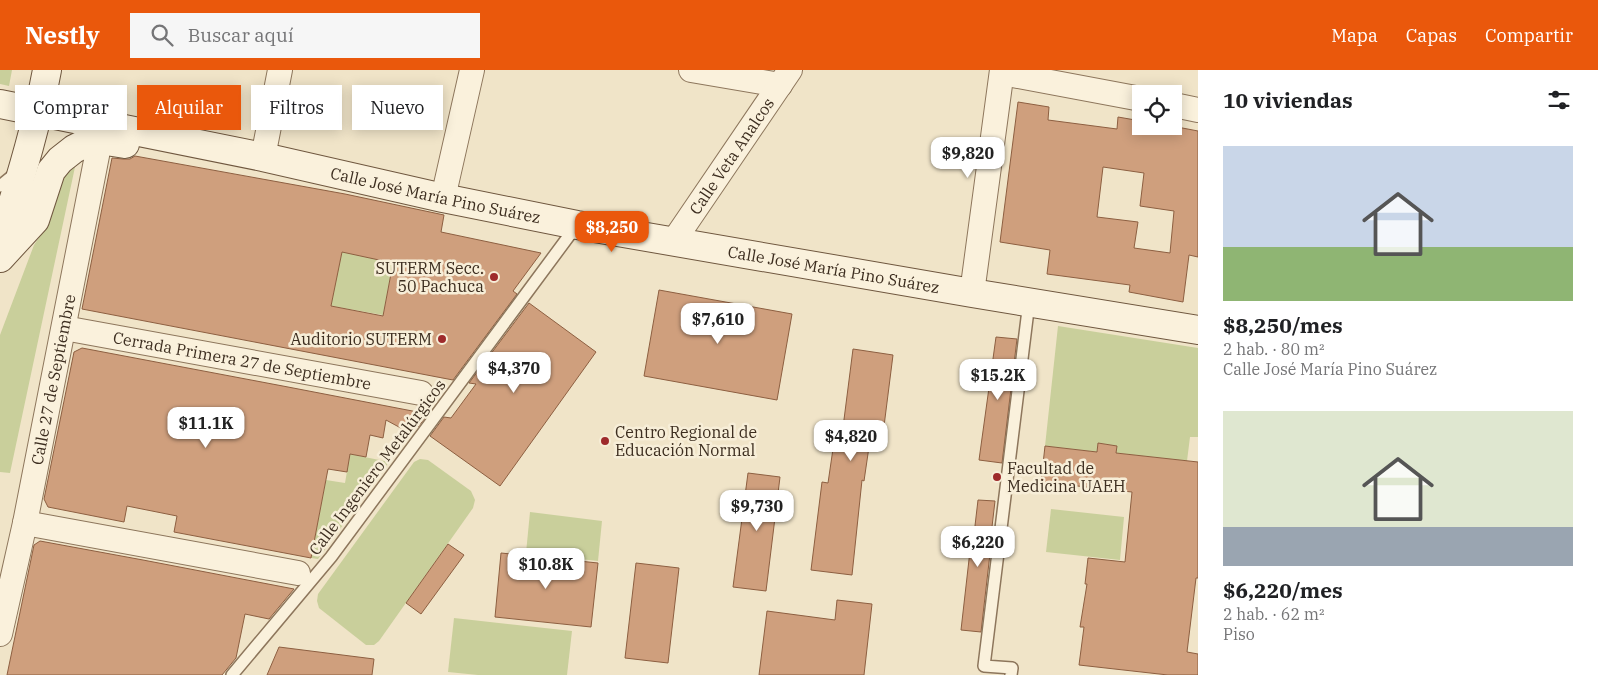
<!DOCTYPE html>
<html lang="es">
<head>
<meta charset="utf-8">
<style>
	body { margin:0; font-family:"IBM Plex Serif",serif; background:#f6f6f6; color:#202124; height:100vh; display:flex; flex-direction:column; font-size:19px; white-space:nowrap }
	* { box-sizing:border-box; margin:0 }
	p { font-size:16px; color:#757577 }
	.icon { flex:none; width:28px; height:28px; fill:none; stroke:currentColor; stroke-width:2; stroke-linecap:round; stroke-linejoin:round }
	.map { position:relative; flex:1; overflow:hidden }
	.side { display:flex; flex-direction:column; background:#fff; width:400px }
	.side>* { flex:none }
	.hud { position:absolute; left:15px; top:15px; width:475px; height:45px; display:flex; gap:10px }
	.fabs { position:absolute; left:1132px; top:15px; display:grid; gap:10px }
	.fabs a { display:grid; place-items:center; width:50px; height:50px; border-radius:0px; background:#fff; box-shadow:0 2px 12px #0003; font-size:25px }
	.price { position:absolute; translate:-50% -42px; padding:0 11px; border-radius:10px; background:#fff; color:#222; font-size:16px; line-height:32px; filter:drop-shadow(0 1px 2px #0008) }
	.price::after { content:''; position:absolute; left:50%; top:30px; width:15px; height:11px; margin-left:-8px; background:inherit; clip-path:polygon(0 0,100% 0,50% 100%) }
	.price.current { background:#ea580c; color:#fff }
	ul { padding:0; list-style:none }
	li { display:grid; align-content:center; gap:10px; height:265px; padding:0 25px }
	li span { display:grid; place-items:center; height:155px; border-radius:0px; color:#555 }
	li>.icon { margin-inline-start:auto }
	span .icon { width:90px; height:90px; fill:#fffc; stroke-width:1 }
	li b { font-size:21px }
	h2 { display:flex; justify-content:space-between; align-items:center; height:60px; padding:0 25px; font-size:21px }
	.chip { padding:0 18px; border-radius:0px; background:#fff; box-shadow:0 2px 12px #0003; font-size:18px; line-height:45px }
	.chip.current { background:#ea580c; color:#fff }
	header { display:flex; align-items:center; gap:30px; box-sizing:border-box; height:70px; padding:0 25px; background:#ea580c; color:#fff }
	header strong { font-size:24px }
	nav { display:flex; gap:28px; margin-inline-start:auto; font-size:18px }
	.search { width:350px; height:45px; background:#f6f6f6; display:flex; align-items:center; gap:12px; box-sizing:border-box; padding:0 18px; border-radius:0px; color:#757577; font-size:19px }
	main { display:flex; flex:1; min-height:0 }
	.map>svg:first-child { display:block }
</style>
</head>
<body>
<header>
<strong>Nestly</strong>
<div class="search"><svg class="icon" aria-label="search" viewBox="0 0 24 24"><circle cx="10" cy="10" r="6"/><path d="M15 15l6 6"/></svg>Buscar aquí</div>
<nav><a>Mapa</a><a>Capas</a><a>Compartir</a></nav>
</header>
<main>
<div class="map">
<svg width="1198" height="605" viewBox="0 0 1198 605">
	<rect width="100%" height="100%" fill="#f0e4c8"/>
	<g fill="#c9cf9b">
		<path d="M 0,0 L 12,0 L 9,16 L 0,14 Z"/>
		<path d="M 75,97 L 10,403 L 0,402 L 0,265 L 34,175 L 46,157 L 64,106 Z"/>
		<path d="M 342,181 L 393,193 L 383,245 L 331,236 Z"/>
		<path d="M 1058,256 L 1198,278 L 1198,367 L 1190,367 L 1187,391 L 1116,383 L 1117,376 L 1098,373 L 1097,382 L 1045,376 Z"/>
		<path d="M 350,384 L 389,392 L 318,489 L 311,488 L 326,410 L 345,413 Z"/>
		<path d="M 420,389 L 428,390 L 471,421 L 475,430 L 473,438 L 379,571 L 374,575 L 366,575 L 319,538 L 317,531 L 318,524 L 414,392 Z"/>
		<path d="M 1051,439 L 1124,447 L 1120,490 L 1046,482 Z"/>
		<path d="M 530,442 L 602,451 L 598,491 L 526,483 Z"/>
		<path d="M 454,548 L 572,561 L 567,605 L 478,605 L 448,602 Z"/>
	</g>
	<g fill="#cf9f7d" stroke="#8d5f41" fill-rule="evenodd">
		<path d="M 1018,32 L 1049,37 L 1048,50 L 1117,59 L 1118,47 L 1141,51 L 1141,56 L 1172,56 L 1198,61 L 1198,187 L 1189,185 L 1183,232 L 1129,222 L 1130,215 L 1047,204 L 1050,180 L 1000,172 ZM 1103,97 L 1144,103 L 1140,136 L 1174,141 L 1170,183 L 1134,178 L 1138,152 L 1097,147 Z"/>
		<path d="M 135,86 L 345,124 L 444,145 L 441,162 L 541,183 L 513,221 L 517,224 L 453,310 L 82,239 L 112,88 L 123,89 L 130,89 ZM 342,182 L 393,193 L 383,246 L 331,236 Z"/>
		<path d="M 659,220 L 792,244 L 777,330 L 644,306 Z"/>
		<path d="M 529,233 L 596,282 L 500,416 L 430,366 L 444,347 L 451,348 L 476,314 L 469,313 Z"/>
		<path d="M 996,267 L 1017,269 L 1002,393 L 979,390 Z"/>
		<path d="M 82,278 L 288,317 L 428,344 L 418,357 L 416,355 L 410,363 L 386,350 L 383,368 L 370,365 L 366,387 L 350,384 L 347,402 L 328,399 L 311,488 L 174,462 L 177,446 L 127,436 L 124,452 L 48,437 L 44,429 L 74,282 Z"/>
		<path d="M 853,279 L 893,285 L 882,372 L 870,370 L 864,411 L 862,410 L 852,505 L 811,500 L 822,412 L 828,413 L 834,372 L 841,373 Z"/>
		<path d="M 1098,373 L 1117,376 L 1116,383 L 1198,392 L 1198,508 L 1196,508 L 1187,582 L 1198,584 L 1198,605 L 1168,605 L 1079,595 L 1084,557 L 1080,557 L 1087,514 L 1085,514 L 1088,488 L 1125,492 L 1132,422 L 1041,412 L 1045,376 L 1097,382 Z"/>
		<path d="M 748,403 L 780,407 L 766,521 L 733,517 Z"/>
		<path d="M 978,430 L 995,431 L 990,474 L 991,475 L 981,562 L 961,560 L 971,472 L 973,473 Z"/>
		<path d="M 40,471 L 143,490 L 294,519 L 269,549 L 245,544 L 236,588 L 222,605 L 7,605 L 34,475 Z"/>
		<path d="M 448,474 L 464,485 L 421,544 L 406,533 Z"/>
		<path d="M 501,483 L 598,493 L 591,557 L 495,547 Z"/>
		<path d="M 636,493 L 679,498 L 668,593 L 625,588 Z"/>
		<path d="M 837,530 L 872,534 L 864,605 L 759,605 L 767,541 L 835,550 Z"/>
		<path d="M 279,577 L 374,589 L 372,605 L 267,605 Z"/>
	</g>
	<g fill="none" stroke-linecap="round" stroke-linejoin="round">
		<g stroke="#8d765c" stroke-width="14">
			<g id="service">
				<path d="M 0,116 L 16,103"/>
				<path d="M 232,605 L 331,487 L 577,155"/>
				<path d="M 1011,605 L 1012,598 L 984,596 L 1029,232"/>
			</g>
		</g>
		<g stroke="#8d765c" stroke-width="26">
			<g id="minor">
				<path d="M 691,0 L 780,15"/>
				<path d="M 1002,3 L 1141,29"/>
				<path d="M 1174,35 L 1198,40"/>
				<path d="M 263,87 L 280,0"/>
				<path d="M 443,128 L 472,0"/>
				<path id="s1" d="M 673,172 L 790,0"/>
				<path d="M 972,223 L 1002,0"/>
				<path id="s2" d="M 64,258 L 421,323"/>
				<path d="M 25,453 L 298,503"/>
				<path id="s3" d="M 0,564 L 25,453 L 103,55"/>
			</g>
		</g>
		<g stroke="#6f573f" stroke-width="30">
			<g id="secondary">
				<path id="s4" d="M 0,34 L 263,87 L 443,128 L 577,155 L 972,223 L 1198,260"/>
				<path d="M 0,172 C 19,115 36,59 47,0"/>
				<path d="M 0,188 L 35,150 L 51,101 L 60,90 L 74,79 L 88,72 L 100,70 L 125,74"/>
			</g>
		</g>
		<use href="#service" stroke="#faf1dc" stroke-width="11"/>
		<use href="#minor" stroke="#faf1dc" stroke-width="24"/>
		<use href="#secondary" stroke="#faf1dc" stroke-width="28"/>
	</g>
	<g fill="#9e2a2b" stroke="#f7eed8" stroke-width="2">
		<circle cx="494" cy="207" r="5"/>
		<circle cx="442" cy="269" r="5"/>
		<circle cx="605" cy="371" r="5"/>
		<circle cx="997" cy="407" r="5"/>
	</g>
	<g text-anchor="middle" stroke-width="5" stroke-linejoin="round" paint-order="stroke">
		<g font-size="16" fill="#3d2e20" stroke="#f7eed8">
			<text dy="6" stroke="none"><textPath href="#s1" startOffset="104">Calle Veta Analcos</textPath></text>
			<text dy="6" stroke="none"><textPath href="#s4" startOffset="445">Calle José María Pino Suárez</textPath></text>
			<text dy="6" stroke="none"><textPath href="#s4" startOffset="850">Calle José María Pino Suárez</textPath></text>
			<text dy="6" stroke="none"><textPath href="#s2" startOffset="181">Cerrada Primera 27 de Septiembre</textPath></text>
			<text dy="6" stroke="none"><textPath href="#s3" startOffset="260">Calle 27 de Septiembre</textPath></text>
			<text transform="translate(377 397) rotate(-53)" y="6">Calle Ingeniero Metalúrgicos</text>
		</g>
		<g font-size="16" fill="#3d2e20" stroke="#f7eed8" text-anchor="end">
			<text x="484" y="204">SUTERM Secc.<tspan x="484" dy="18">50 Pachuca</tspan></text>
			<text x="432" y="275">Auditorio SUTERM</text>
			<text x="615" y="368" text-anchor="start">Centro Regional de<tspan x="615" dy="18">Educación Normal</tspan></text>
			<text x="1007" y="404" text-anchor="start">Facultad de<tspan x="1007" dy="18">Medicina UAEH</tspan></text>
		</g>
	</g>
</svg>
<div class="fabs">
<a><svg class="icon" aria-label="locate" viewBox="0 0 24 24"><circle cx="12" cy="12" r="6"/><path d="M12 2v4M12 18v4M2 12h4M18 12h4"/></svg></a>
</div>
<b class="price" style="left:968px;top:109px">$9,820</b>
<b class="price current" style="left:612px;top:183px">$8,250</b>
<b class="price" style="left:718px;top:275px">$7,610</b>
<b class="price" style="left:514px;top:324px">$4,370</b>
<b class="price" style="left:998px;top:331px">$15.2K</b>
<b class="price" style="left:206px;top:379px">$11.1K</b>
<b class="price" style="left:851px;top:392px">$4,820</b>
<b class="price" style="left:757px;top:462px">$9,730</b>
<b class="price" style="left:978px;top:498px">$6,220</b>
<b class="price" style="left:546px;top:520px">$10.8K</b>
<div class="hud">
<a class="chip">Comprar</a>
<a class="chip current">Alquilar</a>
<a class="chip">Filtros</a>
<a class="chip">Nuevo</a>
</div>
</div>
<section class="side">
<h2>10 viviendas<svg class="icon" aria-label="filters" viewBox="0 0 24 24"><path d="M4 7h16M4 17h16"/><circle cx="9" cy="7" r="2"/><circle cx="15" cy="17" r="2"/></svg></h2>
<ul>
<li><span style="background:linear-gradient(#c9d6e8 65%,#8fb573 0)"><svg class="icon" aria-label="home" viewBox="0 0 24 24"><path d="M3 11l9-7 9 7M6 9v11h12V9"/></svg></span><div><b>$8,250/mes</b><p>2 hab. · 80 m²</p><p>Calle José María Pino Suárez</p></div></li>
<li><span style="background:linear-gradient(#dfe7d0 75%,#9aa5b1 0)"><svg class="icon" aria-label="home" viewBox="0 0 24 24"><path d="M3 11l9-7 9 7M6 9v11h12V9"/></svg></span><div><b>$6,220/mes</b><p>2 hab. · 62 m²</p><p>Piso</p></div></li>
</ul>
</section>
</main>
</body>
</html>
